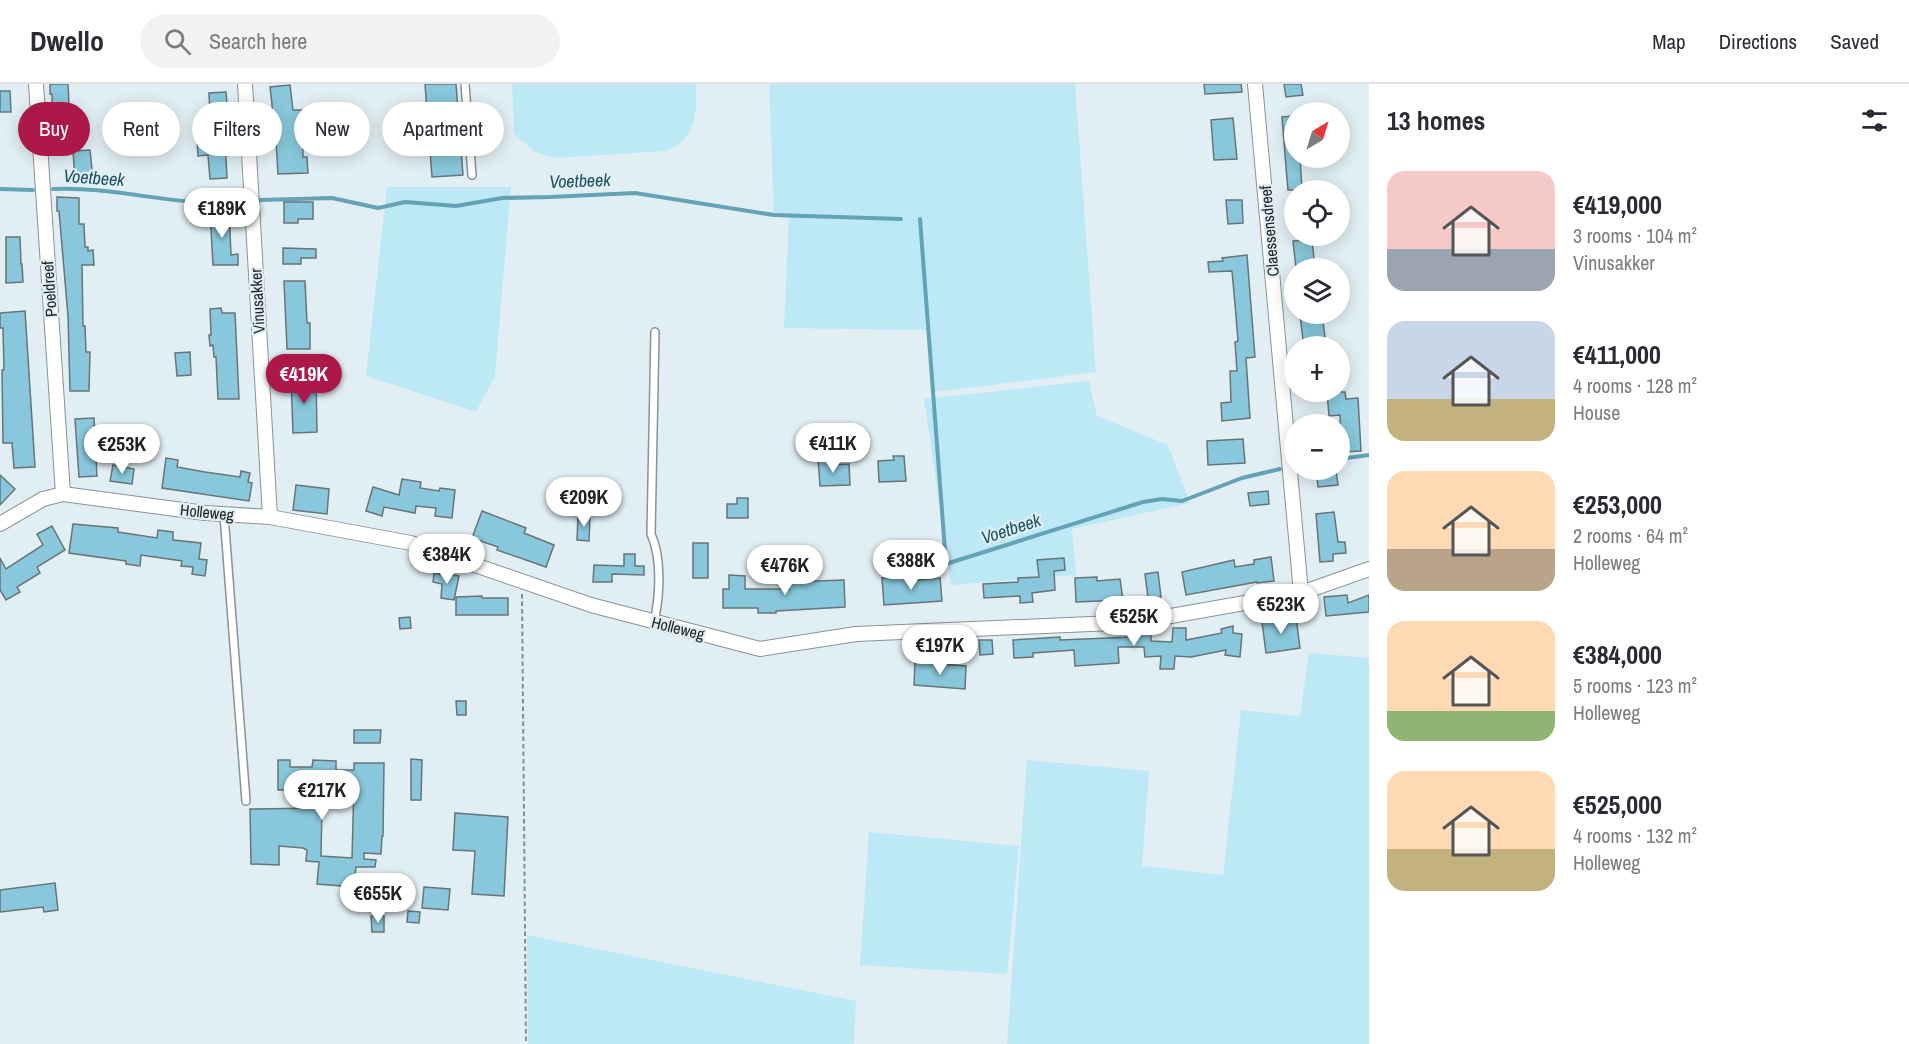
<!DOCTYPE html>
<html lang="en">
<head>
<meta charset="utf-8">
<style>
	body { margin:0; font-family:"Archivo Narrow",sans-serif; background:#f2f2f3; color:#2b2b33; height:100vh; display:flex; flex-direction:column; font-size:22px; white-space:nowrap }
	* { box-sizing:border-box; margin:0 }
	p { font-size:20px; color:#7c7c81 }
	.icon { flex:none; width:33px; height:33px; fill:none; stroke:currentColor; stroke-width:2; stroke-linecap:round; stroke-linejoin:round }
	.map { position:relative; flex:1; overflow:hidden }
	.side { display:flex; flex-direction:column; background:#fff; width:540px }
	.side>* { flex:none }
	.banner { position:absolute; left:18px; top:18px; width:570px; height:54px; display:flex; gap:12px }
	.needle { width:39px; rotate:38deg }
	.fabs { position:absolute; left:1284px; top:18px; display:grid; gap:12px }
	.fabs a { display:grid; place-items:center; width:66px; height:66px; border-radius:50%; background:#fff; box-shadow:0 3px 15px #0003; font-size:30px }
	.price { position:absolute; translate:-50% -51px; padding:0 14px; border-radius:21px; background:#fff; color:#222; font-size:20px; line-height:39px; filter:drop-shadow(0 2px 3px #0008) }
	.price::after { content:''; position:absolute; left:50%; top:36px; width:18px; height:14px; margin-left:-9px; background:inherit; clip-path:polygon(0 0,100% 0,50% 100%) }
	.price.active { background:#ac1849; color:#fff }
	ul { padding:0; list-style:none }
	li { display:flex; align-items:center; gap:18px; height:150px; padding:0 18px }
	li span { display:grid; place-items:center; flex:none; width:168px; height:120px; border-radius:18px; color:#555 }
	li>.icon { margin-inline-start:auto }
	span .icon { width:72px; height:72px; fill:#fffc; stroke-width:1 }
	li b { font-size:26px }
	h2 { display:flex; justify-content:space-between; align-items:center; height:72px; padding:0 18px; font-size:26px }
	.pill { padding:0 21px; border-radius:27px; background:#fff; box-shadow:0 3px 15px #0003; font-size:21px; line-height:54px }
	.pill.active { background:#ac1849; color:#fff }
	header { display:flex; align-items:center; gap:36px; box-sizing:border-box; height:84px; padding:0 30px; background:#fff; border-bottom:2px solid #e1e1e2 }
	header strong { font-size:28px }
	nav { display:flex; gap:33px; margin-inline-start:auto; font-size:21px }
	.search { width:420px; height:54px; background:#f2f2f3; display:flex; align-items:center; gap:15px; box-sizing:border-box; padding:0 21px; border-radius:33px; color:#7c7c81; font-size:22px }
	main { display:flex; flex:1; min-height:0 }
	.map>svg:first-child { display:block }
</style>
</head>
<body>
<header>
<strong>Dwello</strong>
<div class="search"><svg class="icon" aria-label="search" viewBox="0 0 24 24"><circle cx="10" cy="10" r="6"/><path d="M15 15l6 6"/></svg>Search here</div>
<nav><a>Map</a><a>Directions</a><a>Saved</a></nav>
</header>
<main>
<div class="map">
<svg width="1369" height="960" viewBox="0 0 1369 960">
	<rect width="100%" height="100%" fill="#e1eff4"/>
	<g fill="#bde8f5">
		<path d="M 512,0 L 696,0 C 697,28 697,57 665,67 L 555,74 L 536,68 L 519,55 L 514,49 Z"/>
		<path d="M 769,0 L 1075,0 L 1096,288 L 935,308 L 928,246 L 784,244 L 789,131 L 774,131 Z"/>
		<path d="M 387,103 L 511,103 L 495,292 L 476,328 L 366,292 Z"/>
		<path d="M 1089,297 L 1097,332 L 1168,361 L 1190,419 L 1072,445 L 1076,491 L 951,501 L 924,315 Z"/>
		<path d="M 1309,569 L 1369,574 L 1369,960 L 1007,960 L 1027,676 L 1149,687 L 1142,782 L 1223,791 L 1241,626 L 1300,632 Z"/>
		<path d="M 869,748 L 1019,762 L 1007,890 L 860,881 Z"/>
		<path d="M 527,851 L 856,917 L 854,960 L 528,960 Z"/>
	</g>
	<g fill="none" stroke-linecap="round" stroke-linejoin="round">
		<g stroke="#64a2b5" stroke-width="4">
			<path d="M 0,105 L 33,106"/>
			<path d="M 53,105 C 116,102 179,124 242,118"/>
			<path d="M 260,116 L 332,114 L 378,124 L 405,118 L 456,122 L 502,114 L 550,113 L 635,109 L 774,131 L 901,135"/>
			<path d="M 920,135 L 946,480 L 1143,418 L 1162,415 L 1182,417 L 1242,394 L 1280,385"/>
			<path d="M 1340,375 L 1369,371"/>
		</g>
	</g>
	<g fill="#89c8dc" stroke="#677478" stroke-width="1.5">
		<path d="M 50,0 L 68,0 L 71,60 L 53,60 L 52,10 L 50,10 Z"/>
		<path d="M 425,0 L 456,0 L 463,91 L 432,93 Z"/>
		<path d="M 1204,0 L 1241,0 L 1242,8 L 1205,10 Z"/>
		<path d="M 1284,0 L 1301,0 L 1303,11 L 1286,13 Z"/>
		<path d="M 290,1 L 293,26 L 302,26 L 303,73 L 307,73 L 308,89 L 278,90 L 276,57 L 273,57 L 272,20 L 270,3 Z"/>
		<path d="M 0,7 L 10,7 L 11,28 L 0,28 Z"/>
		<path d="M 226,8 L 228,33 L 210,34 L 209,9 Z"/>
		<path d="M 1294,32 L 1294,74 L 1300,74 L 1302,106 L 1288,106 L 1287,95 L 1282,33 Z"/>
		<path d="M 1233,34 L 1237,75 L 1214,76 L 1211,36 Z"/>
		<rect x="130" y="42" width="17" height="16"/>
		<path d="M 225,54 L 227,94 L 210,95 L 208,71 L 198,72 L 197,56 Z"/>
		<path d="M 90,66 L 93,95 L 75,97 L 73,67 Z"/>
		<path d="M 57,113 L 79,114 L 79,140 L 84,140 L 85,163 L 88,163 L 88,167 L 93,166 L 94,181 L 82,181 L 83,242 L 85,242 L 86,268 L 90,268 L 89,307 L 70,307 L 68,232 L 59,127 L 57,127 Z"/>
		<path d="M 1226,116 L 1242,116 L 1243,139 L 1228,140 Z"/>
		<path d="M 284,118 L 313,118 L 313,135 L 298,135 L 298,139 L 284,139 Z"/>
		<path d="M 229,126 L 231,171 L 238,170 L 238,181 L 213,181 L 210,127 Z"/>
		<path d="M 6,153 L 20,153 L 21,180 L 22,180 L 23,198 L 6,199 Z"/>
		<path d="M 1312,156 L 1315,184 L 1296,184 L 1293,157 Z"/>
		<path d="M 283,164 L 316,165 L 316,174 L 301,174 L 301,180 L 283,180 Z"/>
		<path d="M 1247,171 L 1255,273 L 1246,274 L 1250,334 L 1222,337 L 1221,319 L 1231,318 L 1230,287 L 1237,287 L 1235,258 L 1238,257 L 1235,220 L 1232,187 L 1209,188 L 1208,178 L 1223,177 L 1222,174 Z"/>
		<path d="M 284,197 L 305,197 L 307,239 L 310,239 L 310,265 L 287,265 Z"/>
		<path d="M 221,224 L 222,229 L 235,229 L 239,315 L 218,315 L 216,273 L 214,273 L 213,261 L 210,262 L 209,251 L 211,251 L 210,225 Z"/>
		<path d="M 25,227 L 35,383 L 14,384 L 12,359 L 3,359 L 2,286 L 4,286 L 3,244 L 0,244 L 0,229 Z"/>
		<path d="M 1322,230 L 1325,253 L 1303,256 L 1300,231 Z"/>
		<path d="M 190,268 L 191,291 L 177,292 L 175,269 Z"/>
		<path d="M 316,293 L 317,348 L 293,349 L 291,294 Z"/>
		<path d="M 1327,308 L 1345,308 L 1346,315 L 1358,314 L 1361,367 L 1341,368 L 1340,331 L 1329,332 Z"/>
		<path d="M 94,334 L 97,392 L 79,393 L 75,335 Z"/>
		<path d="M 1243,355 L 1245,379 L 1208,381 L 1207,357 Z"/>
		<path d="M 893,372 L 904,372 L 906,397 L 879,398 L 878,377 L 894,376 Z"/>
		<path d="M 166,374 L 178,376 L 177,383 L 205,388 L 240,393 L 241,387 L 250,389 L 248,398 L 252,399 L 249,417 L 162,404 Z"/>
		<path d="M 818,374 L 828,374 L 828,381 L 849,380 L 850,401 L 820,402 Z"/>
		<path d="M 113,381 L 134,385 L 132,400 L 110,397 Z"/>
		<path d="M 1316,386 L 1336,386 L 1338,401 L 1318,403 Z"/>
		<path d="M 0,391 L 15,405 L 0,421 Z"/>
		<path d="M 402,395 L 421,398 L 420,404 L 439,407 L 440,404 L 455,406 L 452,434 L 435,432 L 436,424 L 416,422 L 415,429 L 384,423 L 382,432 L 366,427 L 373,403 L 399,411 Z"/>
		<path d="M 296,401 L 329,405 L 327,430 L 293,426 Z"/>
		<path d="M 1268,407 L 1269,420 L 1250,422 L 1248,409 Z"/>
		<path d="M 737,414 L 748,414 L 748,434 L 727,434 L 727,420 L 737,420 Z"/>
		<path d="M 482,427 L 526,444 L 524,449 L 554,461 L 546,483 L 497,466 L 498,463 L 472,454 Z"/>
		<path d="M 1334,428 L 1338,458 L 1345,458 L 1346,469 L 1333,470 L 1333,477 L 1320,478 L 1316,430 Z"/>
		<path d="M 578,432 L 590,432 L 589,457 L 577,456 Z"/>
		<path d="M 73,440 L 118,444 L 118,448 L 157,454 L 158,446 L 173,448 L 173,456 L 201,459 L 199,475 L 207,476 L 205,492 L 192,490 L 193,483 L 181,482 L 182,477 L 141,471 L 140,482 L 126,480 L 126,477 L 69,469 Z"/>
		<path d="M 52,442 L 65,466 L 37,483 L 40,489 L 17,503 L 20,508 L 6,516 L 0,506 L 0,474 L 6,485 L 43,461 L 37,450 Z"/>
		<rect x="693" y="459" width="15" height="35"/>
		<path d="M 624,470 L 635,470 L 635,482 L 644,482 L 644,491 L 612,490 L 612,498 L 593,498 L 594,481 L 624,482 Z"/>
		<path d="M 1271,473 L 1274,497 L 1257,499 L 1257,498 L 1186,511 L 1182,488 L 1234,476 L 1235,483 L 1254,480 L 1254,476 Z"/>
		<path d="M 1064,474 L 1065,486 L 1054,487 L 1055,506 L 1032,509 L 1033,518 L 1020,519 L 1020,512 L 984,514 L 983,500 L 1018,498 L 1018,494 L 1039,493 L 1037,476 Z"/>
		<path d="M 1158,488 L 1161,513 L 1148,514 L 1145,490 Z"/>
		<path d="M 434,489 L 459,492 L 454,516 L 441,514 L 442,500 L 433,498 Z"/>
		<path d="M 729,491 L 745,492 L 745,505 L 789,505 L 789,498 L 844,496 L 845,523 L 776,527 L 776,529 L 758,529 L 758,524 L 723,524 L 723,505 L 729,505 Z"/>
		<path d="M 907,493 L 907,497 L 940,494 L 942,517 L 884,521 L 882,494 Z"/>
		<path d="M 1097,493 L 1097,497 L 1120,495 L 1123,516 L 1076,518 L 1075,494 Z"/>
		<path d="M 1347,511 L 1348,519 L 1369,511 L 1369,528 L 1326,532 L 1324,513 Z"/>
		<path d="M 482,512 L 482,514 L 508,514 L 508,531 L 456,531 L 456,513 Z"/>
		<path d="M 410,533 L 411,544 L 400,545 L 399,534 Z"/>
		<path d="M 1296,533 L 1300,564 L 1266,569 L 1262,538 Z"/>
		<path d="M 1233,542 L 1233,549 L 1242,550 L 1240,573 L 1225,571 L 1226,566 L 1191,573 L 1175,572 L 1174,585 L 1160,585 L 1161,572 L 1145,573 L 1144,563 L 1118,563 L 1119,579 L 1075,582 L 1074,566 L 1033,569 L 1033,573 L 1014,574 L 1013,556 L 1060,553 L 1060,556 L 1132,553 L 1131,547 L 1151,546 L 1151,557 L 1172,558 L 1173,544 L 1186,544 L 1186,556 L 1222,549 L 1221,545 Z"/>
		<path d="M 979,556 L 992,556 L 993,570 L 980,571 Z"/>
		<path d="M 915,578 L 966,582 L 965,605 L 914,601 Z"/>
		<path d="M 456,617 L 466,617 L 466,631 L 457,631 Z"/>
		<path d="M 354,646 L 381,646 L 380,659 L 354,659 Z"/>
		<path d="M 411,675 L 422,676 L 421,716 L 411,716 Z"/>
		<path d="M 278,676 L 290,676 L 290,683 L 312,683 L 313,676 L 336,677 L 336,686 L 354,686 L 354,679 L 384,679 L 383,752 L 382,752 L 381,770 L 364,769 L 364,775 L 376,776 L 375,783 L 356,783 L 354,803 L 317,800 L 319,778 L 306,777 L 307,766 L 303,764 L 279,762 L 279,781 L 251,780 L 250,725 L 322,724 L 321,772 L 352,774 L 354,698 L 315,697 L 315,704 L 292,703 L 292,706 L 278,706 Z"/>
		<path d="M 455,729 L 508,733 L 504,812 L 472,810 L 475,767 L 453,766 Z"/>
		<path d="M 55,799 L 58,826 L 44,828 L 43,823 L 0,828 L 0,806 Z"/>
		<path d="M 424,803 L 450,805 L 448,826 L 422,824 Z"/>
		<path d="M 408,827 L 420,828 L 419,839 L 407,838 Z"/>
		<path d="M 371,832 L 384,832 L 384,848 L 372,848 Z"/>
	</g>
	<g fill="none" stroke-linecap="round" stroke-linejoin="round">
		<g stroke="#879397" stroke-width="10">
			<g id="lane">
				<path d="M 465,0 L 472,91"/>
				<path d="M 224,431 L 246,717"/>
				<path d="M 654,538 C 660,512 662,474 651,450 L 655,248"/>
			</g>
		</g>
		<g stroke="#879397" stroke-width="16">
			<g id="street">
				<path d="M 36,0 L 63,410"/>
				<path d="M 245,0 L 270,433"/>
				<path d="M 1255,0 L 1301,509"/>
				<path d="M 0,440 L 43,415 L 63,410 L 205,429 L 270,433 L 411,459 L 591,521 L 760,565 L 856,550 L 1137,538 L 1301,509 L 1369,485"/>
			</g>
		</g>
		<path stroke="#848e92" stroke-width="2" stroke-dasharray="4.5 3" stroke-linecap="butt" d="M 522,510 L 526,960"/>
		<use href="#lane" stroke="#fff" stroke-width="7"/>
		<use href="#street" stroke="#fff" stroke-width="14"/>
	</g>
	<g text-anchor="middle" stroke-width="4.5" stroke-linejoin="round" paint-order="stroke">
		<g font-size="16" fill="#1d2324" stroke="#e1eff4">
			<text transform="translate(1269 147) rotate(-95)" y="6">Claessensdreef</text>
			<text transform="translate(49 205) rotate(-94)" y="6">Poeldreef</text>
			<text transform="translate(257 217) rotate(-93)" y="6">Vinusakker</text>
			<text transform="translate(207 428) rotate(6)" y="6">Holleweg</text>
			<text transform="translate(678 544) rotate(14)" y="6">Holleweg</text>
		</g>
		<g font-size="18" font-style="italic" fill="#1d5261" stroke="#e1eff4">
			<text transform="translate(94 94) rotate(4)" y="6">Voetbeek</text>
			<text transform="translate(580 97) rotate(-2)" y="6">Voetbeek</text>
			<text transform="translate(1011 445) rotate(-18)" y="6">Voetbeek</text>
		</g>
	</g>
</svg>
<div class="fabs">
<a><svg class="needle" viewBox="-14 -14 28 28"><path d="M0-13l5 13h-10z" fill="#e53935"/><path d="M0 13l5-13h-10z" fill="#7c7c81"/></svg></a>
<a><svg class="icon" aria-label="locate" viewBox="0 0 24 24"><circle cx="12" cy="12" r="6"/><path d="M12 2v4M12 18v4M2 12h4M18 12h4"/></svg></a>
<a><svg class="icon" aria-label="layers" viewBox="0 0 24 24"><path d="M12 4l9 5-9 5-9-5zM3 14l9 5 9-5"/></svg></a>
<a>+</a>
<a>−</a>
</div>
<b class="price" style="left:222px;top:155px">€189K</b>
<b class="price active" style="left:304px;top:321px">€419K</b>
<b class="price" style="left:833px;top:390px">€411K</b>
<b class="price" style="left:122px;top:391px">€253K</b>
<b class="price" style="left:584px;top:444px">€209K</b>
<b class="price" style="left:447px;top:501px">€384K</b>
<b class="price" style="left:911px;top:507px">€388K</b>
<b class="price" style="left:785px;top:512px">€476K</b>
<b class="price" style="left:1281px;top:551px">€523K</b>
<b class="price" style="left:1134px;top:563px">€525K</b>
<b class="price" style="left:940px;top:592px">€197K</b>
<b class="price" style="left:322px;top:737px">€217K</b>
<b class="price" style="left:378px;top:840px">€655K</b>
<div class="banner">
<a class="pill active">Buy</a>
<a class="pill">Rent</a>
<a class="pill">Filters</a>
<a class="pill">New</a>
<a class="pill">Apartment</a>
</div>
</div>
<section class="side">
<h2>13 homes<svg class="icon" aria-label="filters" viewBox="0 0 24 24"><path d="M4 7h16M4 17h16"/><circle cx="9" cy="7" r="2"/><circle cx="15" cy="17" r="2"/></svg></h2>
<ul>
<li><span style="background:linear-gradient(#f6c9c9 65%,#9aa5b1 0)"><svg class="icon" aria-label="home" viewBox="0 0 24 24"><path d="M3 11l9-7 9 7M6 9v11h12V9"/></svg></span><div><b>€419,000</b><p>3 rooms · 104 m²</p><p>Vinusakker</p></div></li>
<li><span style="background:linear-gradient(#c9d6e8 65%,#c2b280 0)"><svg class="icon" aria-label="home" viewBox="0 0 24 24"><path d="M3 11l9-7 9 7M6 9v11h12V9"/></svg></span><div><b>€411,000</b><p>4 rooms · 128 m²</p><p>House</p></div></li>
<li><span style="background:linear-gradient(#ffd9b3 65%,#b9a48a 0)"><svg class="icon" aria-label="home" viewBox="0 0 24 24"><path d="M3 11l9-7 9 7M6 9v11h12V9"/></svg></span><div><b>€253,000</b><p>2 rooms · 64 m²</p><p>Holleweg</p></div></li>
<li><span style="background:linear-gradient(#ffd9b3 75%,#8fb573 0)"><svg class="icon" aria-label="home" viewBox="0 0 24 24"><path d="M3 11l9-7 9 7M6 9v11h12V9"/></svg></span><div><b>€384,000</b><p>5 rooms · 123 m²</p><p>Holleweg</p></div></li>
<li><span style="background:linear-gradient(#ffd9b3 65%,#c2b280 0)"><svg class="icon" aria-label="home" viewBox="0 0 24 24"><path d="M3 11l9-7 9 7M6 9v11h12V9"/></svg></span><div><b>€525,000</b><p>4 rooms · 132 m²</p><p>Holleweg</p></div></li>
</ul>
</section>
</main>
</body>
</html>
